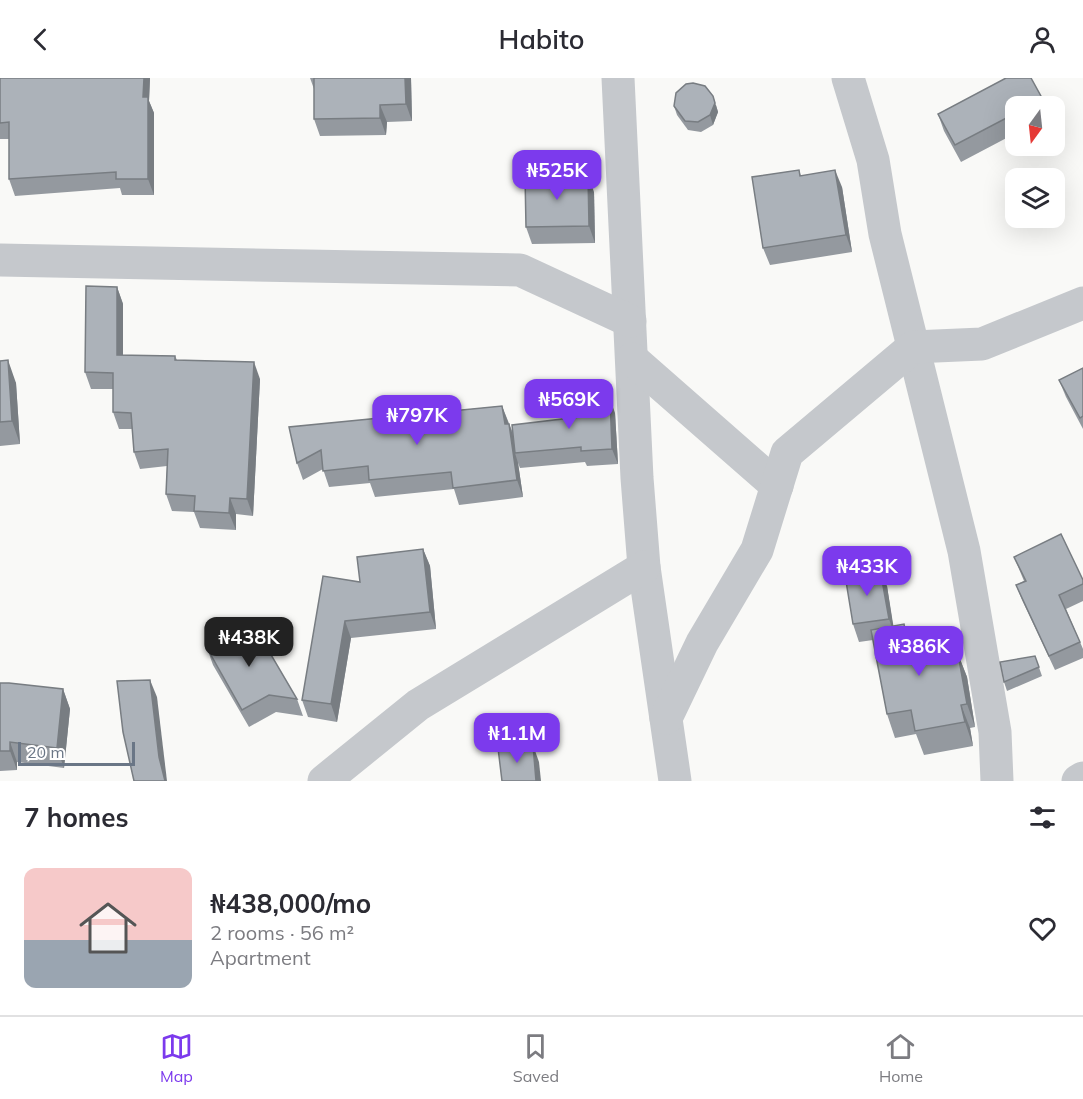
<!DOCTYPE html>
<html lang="en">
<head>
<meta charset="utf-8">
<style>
	body { margin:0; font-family:Mulish,sans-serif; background:#f2f2f3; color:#2b2b33; height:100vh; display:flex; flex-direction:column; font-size:22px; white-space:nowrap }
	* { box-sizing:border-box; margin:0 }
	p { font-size:20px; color:#7c7c81 }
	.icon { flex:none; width:33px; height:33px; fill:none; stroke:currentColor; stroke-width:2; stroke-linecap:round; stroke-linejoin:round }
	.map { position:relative; height:703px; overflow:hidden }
	.side { display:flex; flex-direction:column; background:#fff; flex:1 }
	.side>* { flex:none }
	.needle { width:39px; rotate:195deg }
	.buttons { position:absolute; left:1005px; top:18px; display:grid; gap:12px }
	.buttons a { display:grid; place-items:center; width:60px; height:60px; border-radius:12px; background:#fff; box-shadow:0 6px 24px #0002; font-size:30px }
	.scale { position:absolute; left:18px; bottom:15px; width:117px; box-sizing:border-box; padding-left:6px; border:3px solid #6a7686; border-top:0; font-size:16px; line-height:21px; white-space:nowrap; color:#6a7686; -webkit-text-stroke:4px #fff; paint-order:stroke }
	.price { position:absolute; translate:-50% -51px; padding:0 14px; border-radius:12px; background:#7c3aed; color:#fff; font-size:20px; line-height:39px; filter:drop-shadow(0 2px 3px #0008) }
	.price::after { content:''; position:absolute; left:50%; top:36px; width:18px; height:14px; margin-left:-9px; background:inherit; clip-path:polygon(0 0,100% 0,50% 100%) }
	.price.active { background:#222; color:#fff }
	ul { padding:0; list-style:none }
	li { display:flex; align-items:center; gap:18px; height:150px; padding:0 24px }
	li span { display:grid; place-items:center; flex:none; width:168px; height:120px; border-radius:12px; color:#555 }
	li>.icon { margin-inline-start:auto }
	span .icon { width:72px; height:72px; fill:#fffc; stroke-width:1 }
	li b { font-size:26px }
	h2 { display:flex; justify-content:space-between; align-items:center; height:72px; padding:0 24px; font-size:26px }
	header { display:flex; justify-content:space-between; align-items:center; height:78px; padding:0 24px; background:#fff; font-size:27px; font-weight:600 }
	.tabs { display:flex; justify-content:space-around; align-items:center; height:84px; border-top:2px solid #e1e1e2; background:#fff; font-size:16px; color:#7c7c81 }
	.tabs a { display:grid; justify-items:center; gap:3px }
	.tabs .active { color:#7c3aed }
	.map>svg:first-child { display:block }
</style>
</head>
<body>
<header><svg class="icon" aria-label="back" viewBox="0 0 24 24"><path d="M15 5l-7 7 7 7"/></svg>Habito<svg class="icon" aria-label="person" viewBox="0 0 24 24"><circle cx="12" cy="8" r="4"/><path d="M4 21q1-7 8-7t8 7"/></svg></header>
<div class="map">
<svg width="1083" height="703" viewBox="0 0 1083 703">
	<rect width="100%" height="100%" fill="#f9f9f7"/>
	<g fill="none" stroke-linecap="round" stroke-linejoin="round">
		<g stroke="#c5c8cc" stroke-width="33">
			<path d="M 618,0 L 637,400 L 644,489 L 675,703"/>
			<path d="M 848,0 L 873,82 L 885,156 L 964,473 L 995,654 L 997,703"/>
			<path d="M 0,182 L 520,192 L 630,243"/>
			<path d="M 632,281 L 777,408"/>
			<path d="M 666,640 L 702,565 L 757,472 L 787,375 L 913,269 L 982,266 L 1083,225"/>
			<path d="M 324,703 L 418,627 L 644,489"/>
			<path d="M 1078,703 L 1083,700"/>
		</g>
	</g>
	<g fill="#94999f">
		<path d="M 0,0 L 150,0 L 149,23 L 154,35 L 154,117 L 122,117 L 120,110 L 15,118 L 9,101 L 9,61 L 0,61 Z"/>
		<path d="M 310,0 L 411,0 L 412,43 L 387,44 L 386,57 L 320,58 L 314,41 L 314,11 Z"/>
		<path d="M 1042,20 L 1045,28 L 1016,28 L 1016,55 L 961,84 L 944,53 L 938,36 Z"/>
		<path d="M 716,27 L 718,34 L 713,47 L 701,54 L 688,52 L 677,37 L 674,28 Z"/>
		<path d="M 799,92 L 801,98 L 842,109 L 852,174 L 770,187 L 763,170 Z"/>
		<path d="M 594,114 L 595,165 L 532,166 L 526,149 Z"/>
		<path d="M 117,209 L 123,226 L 123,277 L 175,278 L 177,282 L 260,301 L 253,438 L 236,436 L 236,452 L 200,450 L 194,434 L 172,433 L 166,416 L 167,388 L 140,391 L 134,374 L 132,351 L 119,351 L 113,334 L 113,311 L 91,311 L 85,294 Z"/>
		<path d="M 0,276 L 0,282 L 16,305 L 20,366 L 0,368 Z"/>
		<path d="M 1083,290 L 1083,351 L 1066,319 L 1059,302 Z"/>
		<path d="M 502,328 L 513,355 L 615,335 L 618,386 L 587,388 L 585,384 L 520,390 L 518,385 L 523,419 L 459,427 L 454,411 L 375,419 L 370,405 L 329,409 L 323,391 L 303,402 L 297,385 L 289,349 Z"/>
		<path d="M 423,471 L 430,488 L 436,551 L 351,560 L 337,644 L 308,639 L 302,622 L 360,504 Z"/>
		<path d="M 1014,479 L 1083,502 L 1083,523 L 1066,531 L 1083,571 L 1083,580 L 1055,592 L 1022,522 L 1016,507 L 1024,503 Z"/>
		<path d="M 887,508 L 893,548 L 904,546 L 908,557 L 936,551 L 946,578 L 958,576 L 967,599 L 975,649 L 970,650 L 973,668 L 924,677 L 916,656 L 895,660 L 887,636 L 873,562 L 859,564 L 853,546 Z"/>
		<path d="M 207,570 L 297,621 L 303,638 L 276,634 L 249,649 L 213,587 Z"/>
		<path d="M 1035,578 L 1042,598 L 1007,613 L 1004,604 Z"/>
		<path d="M 0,605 L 63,611 L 70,631 L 64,690 L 17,684 L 17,692 L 0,693 Z"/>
	</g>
	<g fill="#787d82">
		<path d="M 144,0 L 150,0 L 149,23 L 154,35 L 154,117 L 148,101 L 143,19 Z"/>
		<path d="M 405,0 L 411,0 L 412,43 L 406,26 Z"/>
		<path d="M 713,18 L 718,34 L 713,47 L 710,37 Z"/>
		<path d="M 380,27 L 387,44 L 386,57 L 380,40 Z"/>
		<path d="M 835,92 L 842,109 L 852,174 L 846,157 Z"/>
		<path d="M 588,97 L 594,114 L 595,165 L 589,148 Z"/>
		<path d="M 117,209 L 123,226 L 123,293 L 117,277 Z"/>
		<path d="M 8,282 L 16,305 L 20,366 L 12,343 Z"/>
		<path d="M 254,284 L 260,301 L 253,438 L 247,421 Z"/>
		<path d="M 610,320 L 615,335 L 618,386 L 612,371 Z"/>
		<path d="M 502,328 L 508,344 L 511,363 L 505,346 Z"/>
		<path d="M 509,346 L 515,363 L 515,375 L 518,385 L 523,419 L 517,402 Z"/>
		<path d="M 230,420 L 236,436 L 236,452 L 229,435 Z"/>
		<path d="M 423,471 L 430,488 L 436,551 L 430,534 Z"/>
		<path d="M 880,491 L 887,508 L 895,558 L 889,541 Z"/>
		<path d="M 345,543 L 351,560 L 337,644 L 331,626 Z"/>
		<path d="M 936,551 L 945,574 L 950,602 L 942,579 Z"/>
		<path d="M 958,576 L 967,599 L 975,649 L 967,626 Z"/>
		<path d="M 150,602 L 157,619 L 167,703 L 165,703 L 159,679 Z"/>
		<path d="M 63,611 L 70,631 L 64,690 L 57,670 Z"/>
		<path d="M 961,627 L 970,650 L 973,668 L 965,644 Z"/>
		<path d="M 10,664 L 17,684 L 17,692 L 10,673 Z"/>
		<path d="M 533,667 L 539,684 L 541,703 L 536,703 Z"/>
	</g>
	<g fill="#acb2b9" stroke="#787d82" stroke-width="1.5">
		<path d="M 0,0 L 144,0 L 143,19 L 148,19 L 148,101 L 116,101 L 116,94 L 9,101 L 9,44 L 0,45 Z"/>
		<path d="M 314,0 L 405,0 L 406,26 L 380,27 L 380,40 L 314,41 Z"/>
		<path d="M 1006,0 L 1031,0 L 1042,20 L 1027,28 L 1016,28 L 1016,35 L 955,67 L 938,36 Z"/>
		<path d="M 693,5 L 705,8 L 713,18 L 715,25 L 710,37 L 698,44 L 685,43 L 674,28 L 676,15 L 686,6 Z"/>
		<path d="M 799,92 L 800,98 L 835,92 L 846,157 L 763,170 L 752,99 Z"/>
		<path d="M 588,97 L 589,148 L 526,149 L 525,98 Z"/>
		<path d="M 86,208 L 117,209 L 117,277 L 175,278 L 175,282 L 254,284 L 247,421 L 230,420 L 229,435 L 194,433 L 195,418 L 166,416 L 168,371 L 134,374 L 131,335 L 113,334 L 113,295 L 85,294 Z"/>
		<path d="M 8,282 L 12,343 L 0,344 L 0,283 Z"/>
		<path d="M 1083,290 L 1083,338 L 1080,340 L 1059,302 Z"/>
		<path d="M 610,320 L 612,371 L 581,373 L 581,369 L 515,375 L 512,347 L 579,339 L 578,322 Z"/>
		<path d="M 502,328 L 505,346 L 509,346 L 517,402 L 453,410 L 451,394 L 369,402 L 368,388 L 323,393 L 321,372 L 297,385 L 289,349 Z"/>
		<path d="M 1061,456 L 1083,502 L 1083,506 L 1059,517 L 1080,564 L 1049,578 L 1016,507 L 1026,503 L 1014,479 Z"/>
		<path d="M 423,471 L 430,534 L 345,543 L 331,626 L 302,622 L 323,498 L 360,504 L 357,479 Z"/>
		<path d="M 880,491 L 889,541 L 853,546 L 845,497 Z"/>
		<path d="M 253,546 L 297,621 L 269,617 L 242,632 L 207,570 Z"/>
		<path d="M 904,546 L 906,557 L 936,551 L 942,579 L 958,576 L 967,626 L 961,627 L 965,644 L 915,653 L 911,632 L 887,636 L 871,552 Z"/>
		<path d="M 1035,578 L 1039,589 L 1004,604 L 1000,584 Z"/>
		<path d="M 150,602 L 159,679 L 165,703 L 134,703 L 123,654 L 117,603 Z"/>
		<path d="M 0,605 L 9,605 L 63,611 L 57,670 L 10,664 L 10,673 L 0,673 Z"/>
		<path d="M 533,667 L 536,703 L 502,703 L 498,670 Z"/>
	</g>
</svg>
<div class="buttons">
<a><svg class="needle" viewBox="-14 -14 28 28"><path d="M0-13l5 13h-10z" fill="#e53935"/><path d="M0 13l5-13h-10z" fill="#7c7c81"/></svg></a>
<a><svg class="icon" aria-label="layers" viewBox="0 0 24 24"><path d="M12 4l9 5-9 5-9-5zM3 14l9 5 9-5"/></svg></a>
</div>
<div class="scale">20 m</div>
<b class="price" style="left:557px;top:123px">₦525K</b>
<b class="price" style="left:569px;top:352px">₦569K</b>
<b class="price" style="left:417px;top:368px">₦797K</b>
<b class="price" style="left:867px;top:519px">₦433K</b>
<b class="price active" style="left:249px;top:590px">₦438K</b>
<b class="price" style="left:919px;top:599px">₦386K</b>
<b class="price" style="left:517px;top:686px">₦1.1M</b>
</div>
<section class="side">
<h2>7 homes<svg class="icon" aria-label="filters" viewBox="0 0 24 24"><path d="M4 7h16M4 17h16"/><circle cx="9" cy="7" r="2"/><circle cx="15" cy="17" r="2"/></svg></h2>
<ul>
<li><span style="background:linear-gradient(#f6c9c9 60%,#9aa5b1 0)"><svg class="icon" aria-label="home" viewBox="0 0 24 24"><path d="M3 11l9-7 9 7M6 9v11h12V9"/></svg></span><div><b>₦438,000/mo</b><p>2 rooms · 56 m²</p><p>Apartment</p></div><svg class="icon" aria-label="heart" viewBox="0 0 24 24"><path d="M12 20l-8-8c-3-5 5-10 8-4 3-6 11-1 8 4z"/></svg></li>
</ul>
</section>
<nav class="tabs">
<a class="active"><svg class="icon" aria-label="map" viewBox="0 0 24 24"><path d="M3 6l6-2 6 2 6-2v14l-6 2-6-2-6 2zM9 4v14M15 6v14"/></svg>Map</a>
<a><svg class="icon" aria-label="saved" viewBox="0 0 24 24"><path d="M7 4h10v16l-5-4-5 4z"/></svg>Saved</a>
<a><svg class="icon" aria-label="home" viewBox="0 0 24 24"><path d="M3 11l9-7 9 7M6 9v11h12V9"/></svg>Home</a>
</nav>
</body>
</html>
